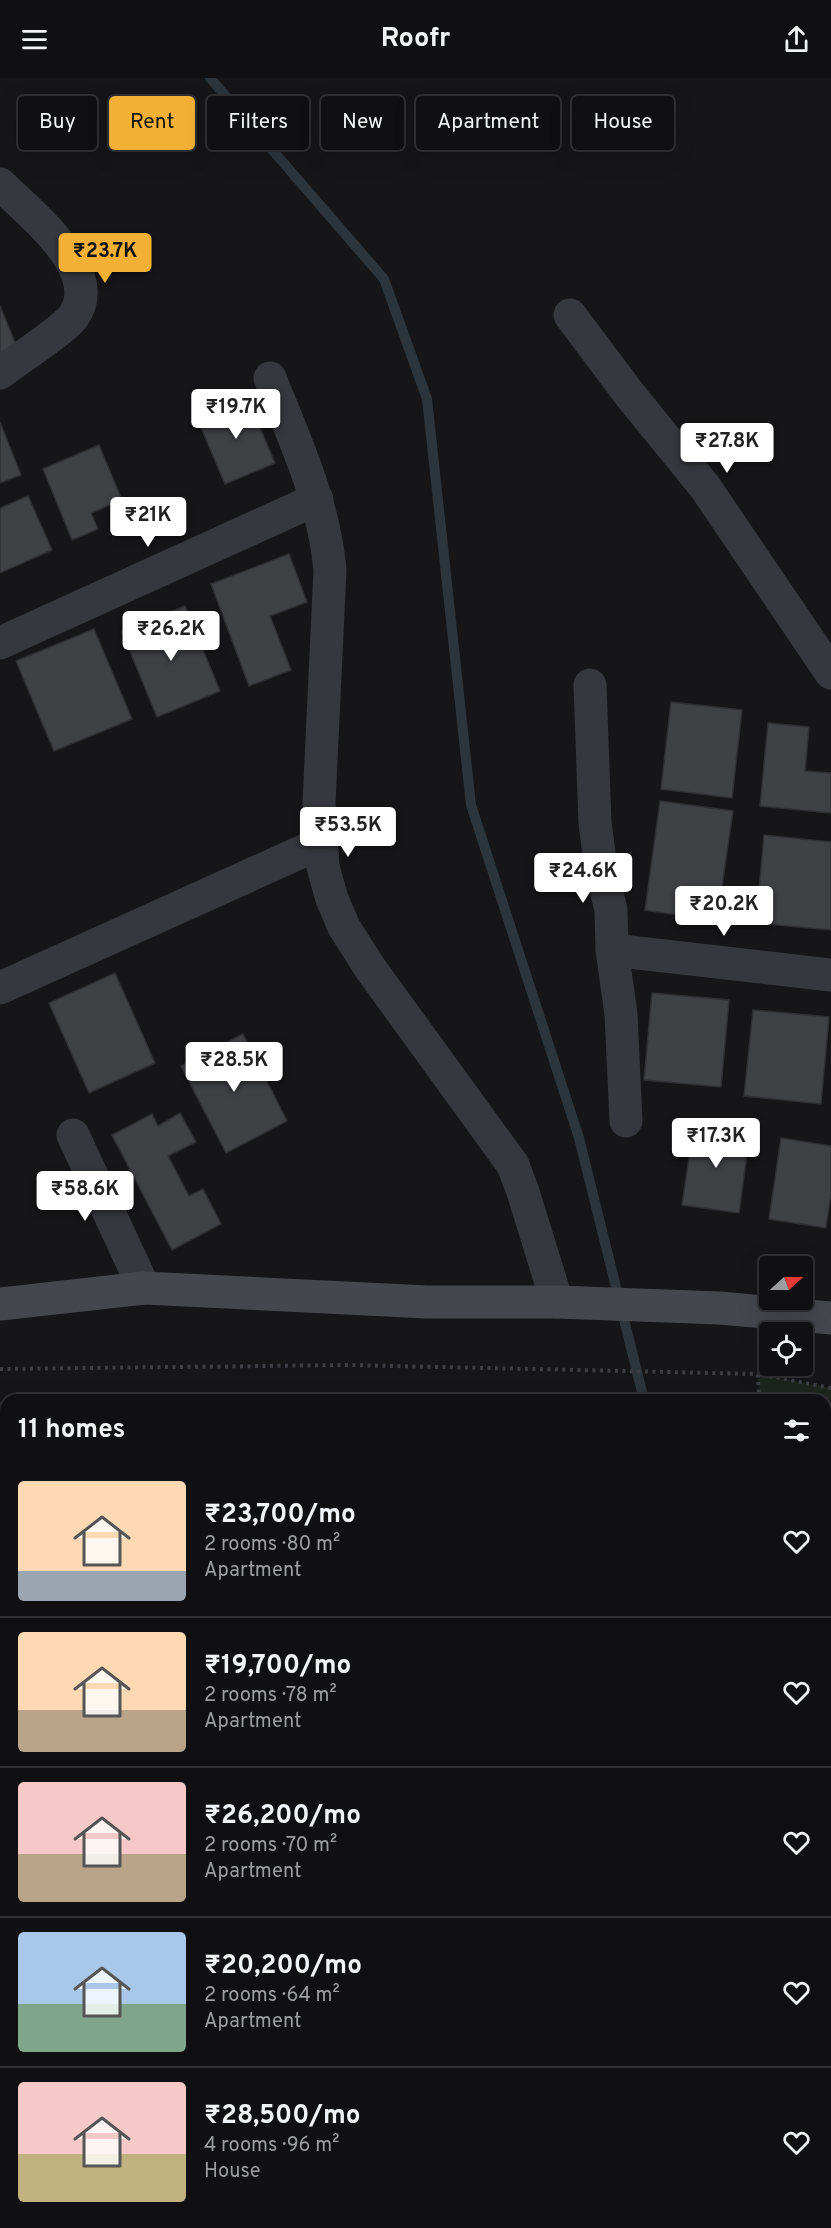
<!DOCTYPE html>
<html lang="en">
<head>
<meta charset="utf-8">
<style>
	body { margin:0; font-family:Overpass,sans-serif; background:#19191b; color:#f1f3f6; height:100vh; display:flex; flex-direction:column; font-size:22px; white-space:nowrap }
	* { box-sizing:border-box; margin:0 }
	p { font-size:20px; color:#9c9d9f }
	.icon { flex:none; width:33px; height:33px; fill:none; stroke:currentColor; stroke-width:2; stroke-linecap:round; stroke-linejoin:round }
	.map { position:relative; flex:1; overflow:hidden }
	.panel { position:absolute; left:0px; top:1316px; width:831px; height:836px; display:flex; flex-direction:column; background:#101012; border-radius:18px 18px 0 0; box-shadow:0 6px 24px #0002,0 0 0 2px #303032 }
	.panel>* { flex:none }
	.guide { position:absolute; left:18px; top:18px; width:795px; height:54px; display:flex; gap:12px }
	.needle { width:39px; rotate:69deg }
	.fabs { position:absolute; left:759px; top:1178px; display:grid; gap:12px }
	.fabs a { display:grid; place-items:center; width:54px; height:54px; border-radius:6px; background:#101012; box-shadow:0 6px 24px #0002,0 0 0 2px #303032; font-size:30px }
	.price { position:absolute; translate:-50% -51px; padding:0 14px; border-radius:6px; background:#fff; color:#222; font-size:20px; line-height:39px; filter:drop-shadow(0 2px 3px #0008) }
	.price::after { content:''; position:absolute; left:50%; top:36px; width:18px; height:14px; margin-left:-9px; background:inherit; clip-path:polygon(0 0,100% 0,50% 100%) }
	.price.selected { background:#f2b134; color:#111 }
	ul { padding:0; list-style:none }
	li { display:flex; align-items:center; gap:18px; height:150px; padding:0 18px }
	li+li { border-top:2px solid #303032 }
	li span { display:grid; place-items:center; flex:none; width:168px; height:120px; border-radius:6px; color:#555 }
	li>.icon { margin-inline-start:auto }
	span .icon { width:72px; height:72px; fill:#fffc; stroke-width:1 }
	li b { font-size:26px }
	h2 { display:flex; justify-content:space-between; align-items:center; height:72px; padding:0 18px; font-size:26px }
	.chip { padding:0 21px; border-radius:6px; background:#101012; box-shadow:0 6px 24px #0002,0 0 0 2px #303032; font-size:21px; line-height:54px }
	.chip.selected { background:#f2b134; color:#111 }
	header { display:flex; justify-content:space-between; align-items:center; height:78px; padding:0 18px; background:#101012; font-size:27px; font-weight:700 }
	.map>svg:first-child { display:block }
</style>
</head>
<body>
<header><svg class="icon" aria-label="menu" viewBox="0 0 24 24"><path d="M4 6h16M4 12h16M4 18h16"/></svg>Roofr<svg class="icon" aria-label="share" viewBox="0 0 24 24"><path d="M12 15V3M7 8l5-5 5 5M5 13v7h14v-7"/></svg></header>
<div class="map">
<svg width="831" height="2150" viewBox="0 0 831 2150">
	<rect width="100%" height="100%" fill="#161618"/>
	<path fill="#1e261f" d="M 758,1296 L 831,1310 L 831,1597 L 825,1593 L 825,1322 L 759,1321 Z"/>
	<path fill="#2c353c" d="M 0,1340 L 6,1340 L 6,2145 L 825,2145 L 825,1658 L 831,1660 L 831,2150 L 0,2150 Z"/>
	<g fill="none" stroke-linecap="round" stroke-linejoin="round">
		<path stroke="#2c353c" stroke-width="10" d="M 210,0 L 384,201 L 427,321 L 471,727 L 579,1060 L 644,1322"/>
	</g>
	<g fill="#404145" stroke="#303034" stroke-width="1.5">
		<path d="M 0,228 L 17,269 L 0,276 Z"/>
		<path d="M 246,317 L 275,385 L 225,406 L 196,338 Z"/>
		<path d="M 0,344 L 21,397 L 0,405 Z"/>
		<path d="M 99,367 L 122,422 L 91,435 L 98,451 L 72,462 L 43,391 Z"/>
		<path d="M 28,418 L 52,472 L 0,495 L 0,430 Z"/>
		<path d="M 289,476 L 307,524 L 270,538 L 291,592 L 249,608 L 211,506 Z"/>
		<path d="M 185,528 L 220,613 L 157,639 L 122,554 Z"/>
		<path d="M 94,551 L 132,641 L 54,673 L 16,583 Z"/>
		<path d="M 671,624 L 742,632 L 732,720 L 661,711 Z"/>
		<path d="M 768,645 L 809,649 L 805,693 L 831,695 L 831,735 L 760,728 Z"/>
		<path d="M 660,723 L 733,733 L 717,843 L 645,832 Z"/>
		<path d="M 764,757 L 831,764 L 831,852 L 756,845 Z"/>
		<path d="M 115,895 L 155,985 L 89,1015 L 49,925 Z"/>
		<path d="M 652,915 L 729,922 L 721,1009 L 644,1002 Z"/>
		<path d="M 753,932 L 829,939 L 821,1026 L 744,1018 Z"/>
		<path d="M 243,956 L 287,1043 L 226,1075 L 181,988 Z"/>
		<path d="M 180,1035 L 196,1064 L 168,1078 L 189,1118 L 203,1111 L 221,1146 L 172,1172 L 112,1057 L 152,1036 L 158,1048 Z"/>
		<path d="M 694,1046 L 750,1054 L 739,1135 L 682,1127 Z"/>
		<path d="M 781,1060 L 831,1068 L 831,1115 L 826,1150 L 769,1141 Z"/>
	</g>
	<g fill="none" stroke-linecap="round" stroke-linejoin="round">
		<g stroke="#3d3f44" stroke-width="4" stroke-dasharray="3 4.5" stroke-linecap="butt">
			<path d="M 0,1291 L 349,1287 L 758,1296"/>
			<path d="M 759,1322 L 758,1296 L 831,1310"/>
			<path d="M 825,1608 L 831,1610"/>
		</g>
		<g stroke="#37383d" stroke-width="33">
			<path d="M 0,106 C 29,135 106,193 73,239 C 62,253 17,282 0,295"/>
			<path d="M 570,237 L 630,317 L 705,409 L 831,595"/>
			<path d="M 270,300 C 295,363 324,424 330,492 L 319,725 L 323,789 L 332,821 L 344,849 L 370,890 L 513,1087 L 523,1114 L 557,1224"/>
			<path d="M 0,565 L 317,421"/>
			<path d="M 590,607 L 595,745 L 601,791 L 611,832 L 612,872 L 621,936 L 626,1043"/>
			<path d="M 612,872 L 831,897"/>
			<path d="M 0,910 L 321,765"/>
			<path d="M 73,1057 L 144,1210"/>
		</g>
		<path stroke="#45474d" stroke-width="33" d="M 0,1226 L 144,1210 L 427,1224 L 557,1224 L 720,1230 L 831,1240"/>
	</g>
</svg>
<div class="fabs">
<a><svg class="needle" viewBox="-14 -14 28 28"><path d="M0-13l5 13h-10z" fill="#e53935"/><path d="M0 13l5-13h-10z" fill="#9c9d9f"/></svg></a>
<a><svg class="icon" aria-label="locate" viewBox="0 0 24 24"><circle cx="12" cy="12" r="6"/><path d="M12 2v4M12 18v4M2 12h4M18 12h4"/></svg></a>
</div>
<b class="price selected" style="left:105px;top:206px">₹23.7K</b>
<b class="price" style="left:236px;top:362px">₹19.7K</b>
<b class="price" style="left:727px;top:396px">₹27.8K</b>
<b class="price" style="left:148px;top:470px">₹21K</b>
<b class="price" style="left:171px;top:584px">₹26.2K</b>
<b class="price" style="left:348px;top:780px">₹53.5K</b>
<b class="price" style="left:583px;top:826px">₹24.6K</b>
<b class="price" style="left:724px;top:859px">₹20.2K</b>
<b class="price" style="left:234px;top:1015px">₹28.5K</b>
<b class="price" style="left:716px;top:1091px">₹17.3K</b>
<b class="price" style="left:85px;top:1144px">₹58.6K</b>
<div class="guide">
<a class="chip">Buy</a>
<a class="chip selected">Rent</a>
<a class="chip">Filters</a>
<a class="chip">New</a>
<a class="chip">Apartment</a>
<a class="chip">House</a>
</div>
<section class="panel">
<h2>11 homes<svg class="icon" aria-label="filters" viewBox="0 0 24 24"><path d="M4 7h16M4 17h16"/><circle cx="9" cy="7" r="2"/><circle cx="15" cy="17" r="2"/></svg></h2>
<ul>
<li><span style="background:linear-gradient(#ffd9b3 75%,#9aa5b1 0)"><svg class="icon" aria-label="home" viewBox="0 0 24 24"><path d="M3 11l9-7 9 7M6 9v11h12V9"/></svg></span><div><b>₹23,700/mo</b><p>2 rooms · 80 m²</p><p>Apartment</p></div><svg class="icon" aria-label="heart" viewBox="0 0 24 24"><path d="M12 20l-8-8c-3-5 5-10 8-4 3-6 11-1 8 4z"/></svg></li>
<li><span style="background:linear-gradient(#ffd9b3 65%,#b9a48a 0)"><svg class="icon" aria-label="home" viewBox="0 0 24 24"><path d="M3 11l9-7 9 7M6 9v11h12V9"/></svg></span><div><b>₹19,700/mo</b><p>2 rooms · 78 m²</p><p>Apartment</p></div><svg class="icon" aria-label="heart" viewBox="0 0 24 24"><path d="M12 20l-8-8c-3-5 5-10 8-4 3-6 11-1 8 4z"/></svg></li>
<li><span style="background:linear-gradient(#f6c9c9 60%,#b9a48a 0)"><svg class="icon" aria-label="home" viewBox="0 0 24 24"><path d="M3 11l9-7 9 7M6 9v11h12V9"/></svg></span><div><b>₹26,200/mo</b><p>2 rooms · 70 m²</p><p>Apartment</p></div><svg class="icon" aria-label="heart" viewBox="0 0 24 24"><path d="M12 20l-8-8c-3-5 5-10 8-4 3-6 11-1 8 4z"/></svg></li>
<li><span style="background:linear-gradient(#a9c7e8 60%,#7fa58c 0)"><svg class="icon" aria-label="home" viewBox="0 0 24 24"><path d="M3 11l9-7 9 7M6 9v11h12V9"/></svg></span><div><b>₹20,200/mo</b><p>2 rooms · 64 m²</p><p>Apartment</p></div><svg class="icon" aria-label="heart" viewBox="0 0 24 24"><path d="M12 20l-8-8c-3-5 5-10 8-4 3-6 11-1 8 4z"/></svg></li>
<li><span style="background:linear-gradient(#f6c9c9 60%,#c2b280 0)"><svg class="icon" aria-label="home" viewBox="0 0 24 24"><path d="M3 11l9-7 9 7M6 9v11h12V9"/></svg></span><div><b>₹28,500/mo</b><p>4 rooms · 96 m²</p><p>House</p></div><svg class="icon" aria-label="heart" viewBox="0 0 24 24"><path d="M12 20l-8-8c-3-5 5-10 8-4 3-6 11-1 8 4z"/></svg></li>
</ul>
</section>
</div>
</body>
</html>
